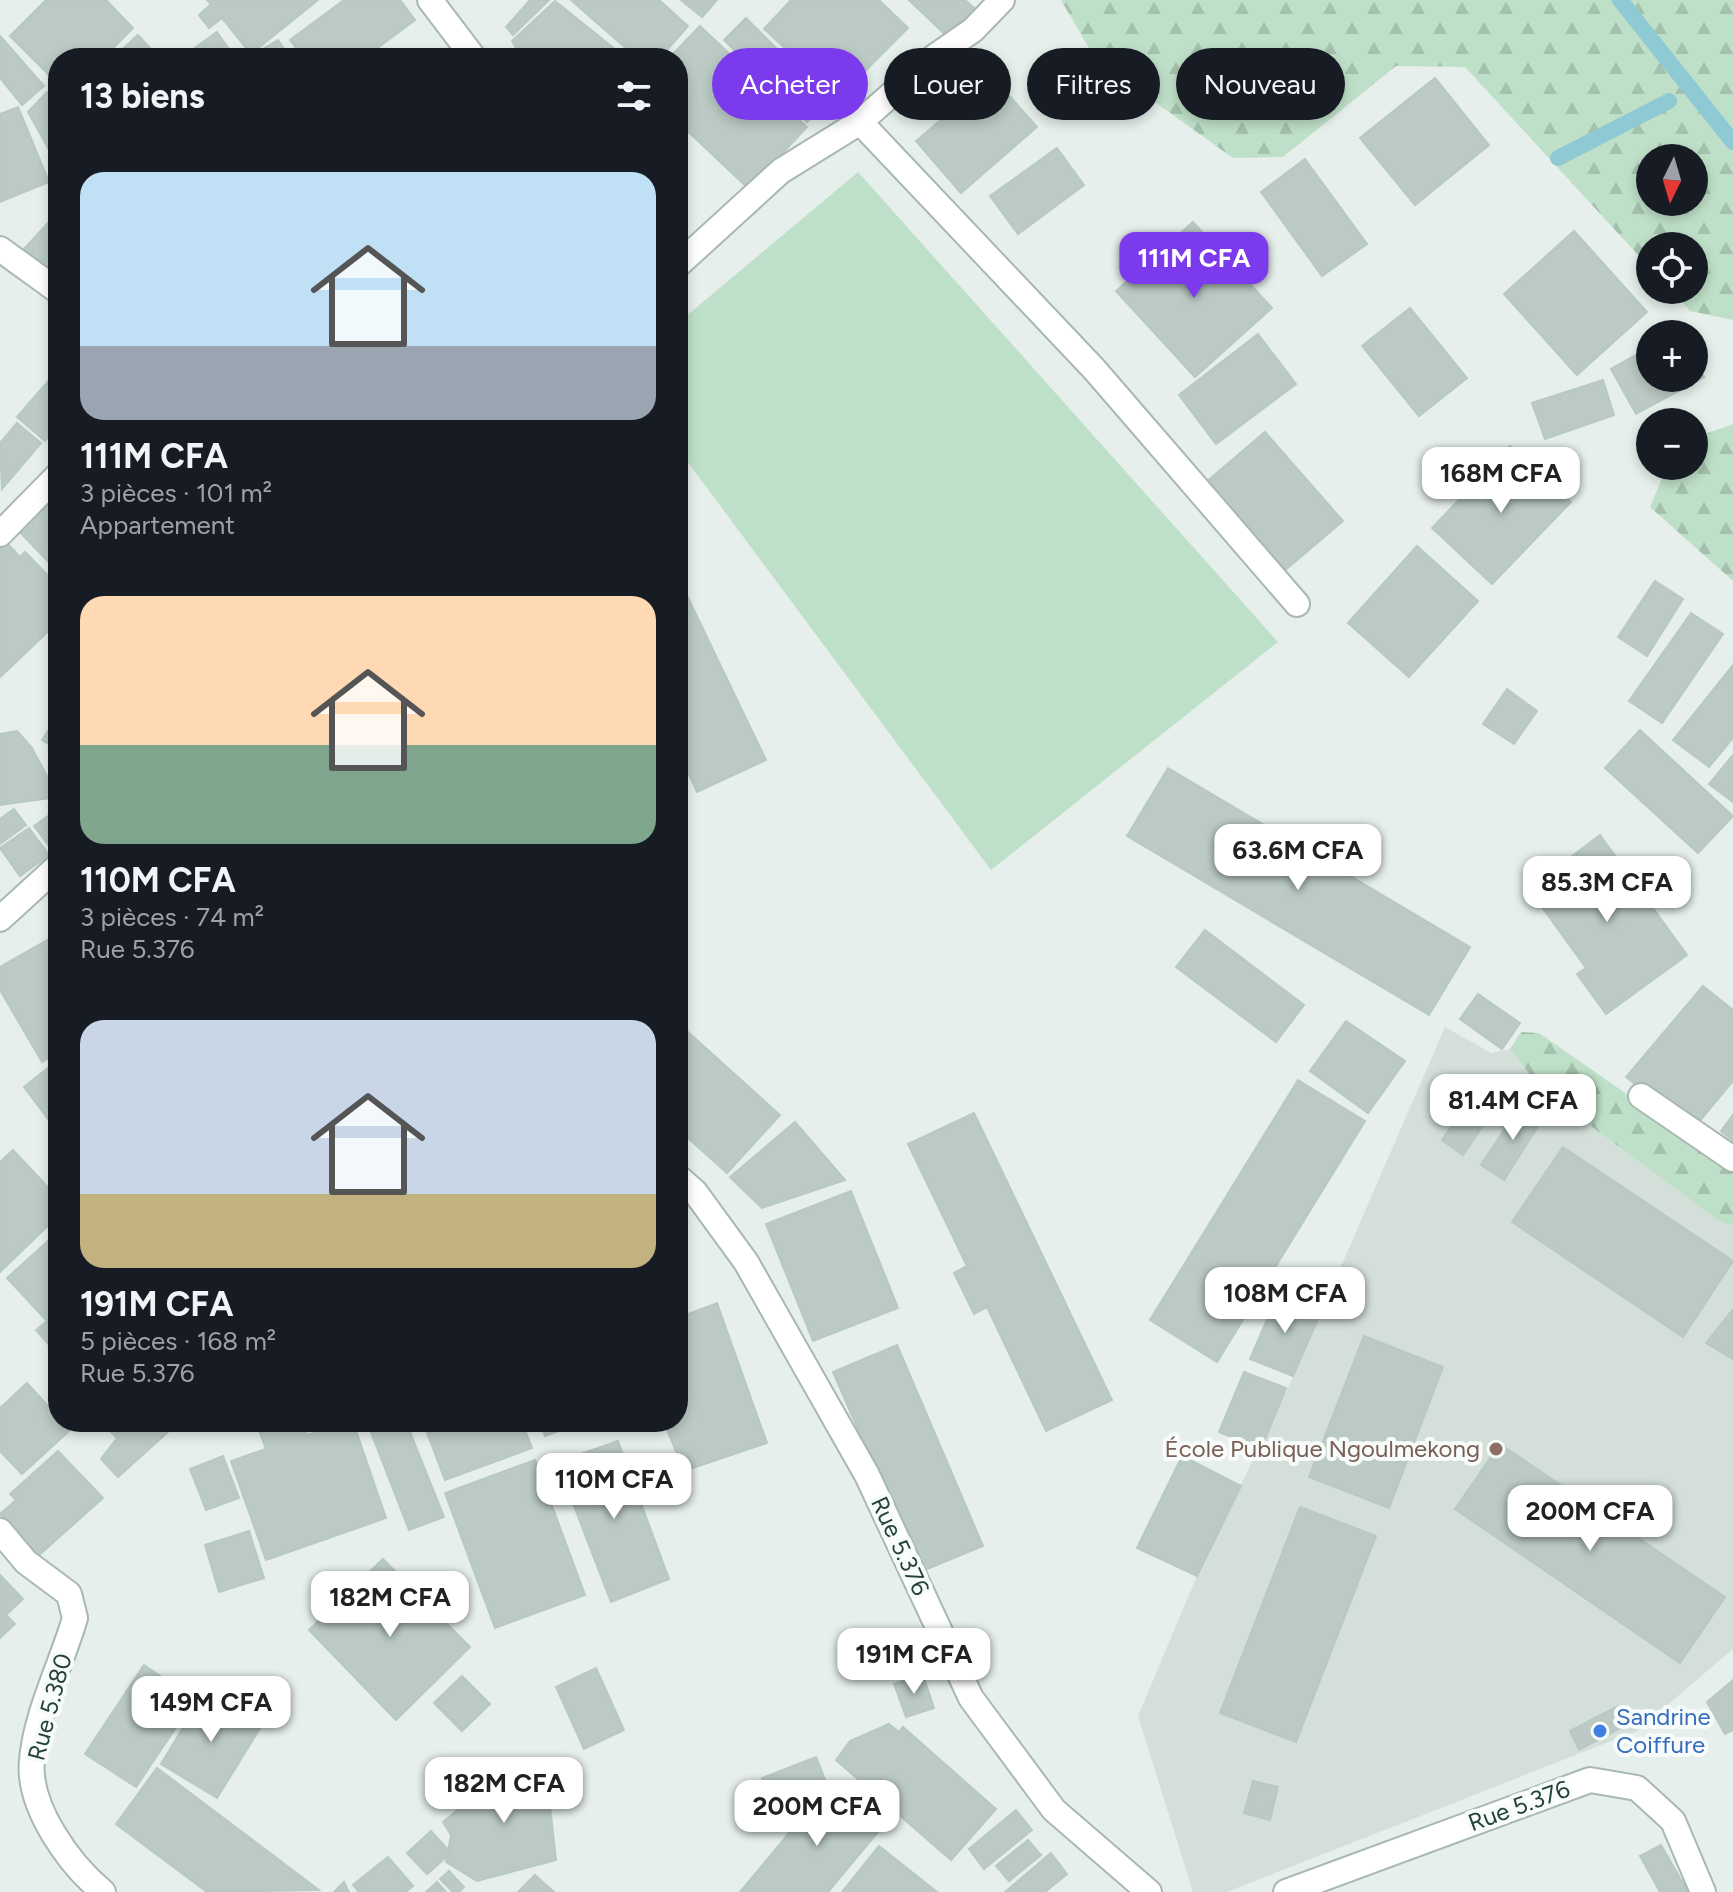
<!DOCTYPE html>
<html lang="fr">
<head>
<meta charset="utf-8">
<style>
	body { margin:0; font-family:Figtree,sans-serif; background:#242831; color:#f1f3f6; height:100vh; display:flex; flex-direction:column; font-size:30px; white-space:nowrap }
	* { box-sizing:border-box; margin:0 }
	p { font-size:26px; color:#9ea1a6 }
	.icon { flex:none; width:44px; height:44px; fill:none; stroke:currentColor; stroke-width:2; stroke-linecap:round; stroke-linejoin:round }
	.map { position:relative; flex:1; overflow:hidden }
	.drawer { position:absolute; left:48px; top:48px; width:640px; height:1384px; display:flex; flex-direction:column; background:#171b24; border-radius:32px; box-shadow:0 4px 12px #0003 }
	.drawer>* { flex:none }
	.banner { position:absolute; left:712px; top:48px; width:760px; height:72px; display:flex; gap:16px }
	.needle { width:52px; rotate:185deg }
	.tools { position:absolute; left:1636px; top:144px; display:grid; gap:16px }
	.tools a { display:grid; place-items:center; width:72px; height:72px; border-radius:50%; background:#171b24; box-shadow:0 4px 12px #0003; font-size:40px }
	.price { position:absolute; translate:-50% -68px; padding:0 18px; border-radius:16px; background:#fff; color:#222; font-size:26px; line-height:52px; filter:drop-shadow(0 2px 4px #0008) }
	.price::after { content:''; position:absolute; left:50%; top:48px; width:24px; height:18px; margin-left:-12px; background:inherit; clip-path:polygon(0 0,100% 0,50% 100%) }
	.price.active { background:#7c3aed; color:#fff }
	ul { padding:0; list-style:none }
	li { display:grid; align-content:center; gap:16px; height:424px; padding:0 32px }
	li span { display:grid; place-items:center; height:248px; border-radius:24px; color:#555 }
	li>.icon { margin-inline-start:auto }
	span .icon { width:144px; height:144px; fill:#fffc; stroke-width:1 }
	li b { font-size:34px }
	h2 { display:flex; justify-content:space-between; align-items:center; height:96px; padding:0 32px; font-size:34px }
	.pill { padding:0 28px; border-radius:36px; background:#171b24; box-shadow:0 4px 12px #0003; font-size:28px; line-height:72px }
	.pill.active { background:#7c3aed; color:#fff }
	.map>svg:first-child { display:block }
</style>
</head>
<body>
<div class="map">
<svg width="1733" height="1892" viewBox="0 0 1733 1892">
	<defs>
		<pattern id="forest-firs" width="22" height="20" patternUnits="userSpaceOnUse" patternTransform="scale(2)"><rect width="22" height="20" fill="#bfe0c8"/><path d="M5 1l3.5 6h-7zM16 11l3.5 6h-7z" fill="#a4c1ad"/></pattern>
	</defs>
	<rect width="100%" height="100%" fill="#e6efeb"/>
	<path fill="#d4dfda" d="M 1445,1027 L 1491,1053 L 1510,1049 L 1542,1090 L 1719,1221 L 1733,1226 L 1733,1649 L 1637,1731 L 1227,1892 L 1193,1892 L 1138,1716 L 1197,1576 L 1293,1377 Z"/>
	<path fill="#bfe0c8" d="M 858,172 L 1278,642 L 991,870 L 678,449 L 678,323 Z"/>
	<g fill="url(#forest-firs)" fill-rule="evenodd">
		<path d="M 1061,0 L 1733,0 L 1733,320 L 1690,311 L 1671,290 L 1694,290 L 1694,246 L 1650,246 L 1650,268 L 1465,67 L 1396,66 L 1283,157 L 1233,158 L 1096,60 ZM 1650,158 L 1694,158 L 1694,202 L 1650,202 Z"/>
		<path d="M 1733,424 L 1733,581 L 1650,507 L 1667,466 L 1694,466 L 1694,438 Z"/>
		<path d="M 1521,1032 L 1539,1033 L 1733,1168 L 1733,1226 L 1719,1221 L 1542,1090 L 1510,1049 Z"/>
	</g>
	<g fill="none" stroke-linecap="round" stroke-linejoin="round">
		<g stroke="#8ec9d4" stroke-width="16">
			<path d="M 1620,0 L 1733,142"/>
			<path d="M 1558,158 L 1669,101"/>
		</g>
	</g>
	<g fill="#bbcac4" stroke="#b8c9c2" stroke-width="2">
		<path d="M 46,0 L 106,0 L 133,28 L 103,58 L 58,58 L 58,84 L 10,36 Z"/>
		<path d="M 207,0 L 318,0 L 251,54 L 222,18 L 209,28 L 199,15 L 211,4 Z"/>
		<path d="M 344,0 L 400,0 L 415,20 L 364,58 L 304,58 L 290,40 Z"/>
		<path d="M 530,0 L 549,0 L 513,35 L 506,27 Z"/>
		<path d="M 571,0 L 659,0 L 688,26 L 660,58 L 637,58 Z"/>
		<path d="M 681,0 L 717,0 L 702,17 Z"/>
		<path d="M 791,0 L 879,0 L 908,28 L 839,97 L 764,29 Z"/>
		<path d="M 909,0 L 965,0 L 981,14 L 954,43 Z"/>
		<path d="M 555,1 L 626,58 L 522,58 L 512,41 Z"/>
		<path d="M 746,18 L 829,101 L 807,122 L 724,40 Z"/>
		<path d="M 700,26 L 807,127 L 749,189 L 678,122 L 678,58 L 669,58 Z"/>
		<path d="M 217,32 L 235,58 L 181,58 Z"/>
		<path d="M 138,35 L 159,58 L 113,58 Z"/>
		<path d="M 0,36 L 44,86 L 22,105 L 0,78 Z"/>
		<path d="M 278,40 L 290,58 L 261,58 L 258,52 Z"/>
		<path d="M 992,76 L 1037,127 L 961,193 L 916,141 Z"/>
		<path d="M 1435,78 L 1489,145 L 1415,205 L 1360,138 Z"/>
		<path d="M 47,92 L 58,102 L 58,166 L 28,112 Z"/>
		<path d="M 18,107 L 49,182 L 0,202 L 0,114 Z"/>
		<path d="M 1057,148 L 1084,185 L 1018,234 L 990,196 Z"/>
		<path d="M 1305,159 L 1367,244 L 1322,276 L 1261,192 Z"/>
		<path d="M 58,212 L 58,279 L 24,249 Z"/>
		<path d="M 1193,222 L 1272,308 L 1195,377 L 1116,291 Z"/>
		<path d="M 1574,231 L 1647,312 L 1577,375 L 1504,294 Z"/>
		<path d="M 1410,308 L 1467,378 L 1419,416 L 1362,346 Z"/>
		<path d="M 1258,334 L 1296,384 L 1216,444 L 1179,395 Z"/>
		<path d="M 1650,347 L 1650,378 L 1694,378 L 1694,360 L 1704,377 L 1636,414 L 1611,369 Z"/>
		<path d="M 58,370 L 58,426 L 45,441 L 17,417 Z"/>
		<path d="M 1603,380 L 1614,415 L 1545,439 L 1532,403 Z"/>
		<path d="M 17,423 L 41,443 L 2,489 L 0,443 Z"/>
		<path d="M 1265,432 L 1343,521 L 1284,571 L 1206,482 Z"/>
		<path d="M 1510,446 L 1571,502 L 1492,584 L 1432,528 Z"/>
		<path d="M 58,487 L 58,572 L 15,527 Z"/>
		<path d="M 4,540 L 20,557 L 25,552 L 58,586 L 58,622 L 0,677 L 0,544 Z"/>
		<path d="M 1417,546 L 1478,601 L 1409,677 L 1348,623 Z"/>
		<path d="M 678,577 L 766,760 L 697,792 L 678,751 Z"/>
		<path d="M 1655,581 L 1683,599 L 1647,656 L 1618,637 Z"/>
		<path d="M 1691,613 L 1723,634 L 1662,723 L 1629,701 Z"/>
		<path d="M 1733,665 L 1733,738 L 1709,767 L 1673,740 Z"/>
		<path d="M 1507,689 L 1537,711 L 1514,744 L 1483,724 Z"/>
		<path d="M 58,716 L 58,750 L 42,740 Z"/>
		<path d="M 1640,730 L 1733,816 L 1698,853 L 1605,768 Z"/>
		<path d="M 17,731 L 32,748 L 58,797 L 0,805 L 0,734 Z"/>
		<path d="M 1733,755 L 1733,802 L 1709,784 Z"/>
		<path d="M 1168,768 L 1470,947 L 1429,1015 L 1127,836 Z"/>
		<path d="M 14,809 L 26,825 L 0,844 L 0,819 Z"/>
		<path d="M 58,809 L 58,846 L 52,850 L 34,826 Z"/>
		<path d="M 29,828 L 49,855 L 20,876 L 0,848 Z"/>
		<path d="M 1600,835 L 1687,955 L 1606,1014 L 1577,974 L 1586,968 L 1529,889 Z"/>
		<path d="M 1205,930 L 1304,1005 L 1276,1042 L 1176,967 Z"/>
		<path d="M 58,934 L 58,1053 L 42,1062 L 0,990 L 0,967 Z"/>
		<path d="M 1703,986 L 1733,1010 L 1733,1081 L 1693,1129 L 1626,1077 Z"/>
		<path d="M 1478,994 L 1520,1023 L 1502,1049 L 1460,1019 Z"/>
		<path d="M 1346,1021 L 1405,1061 L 1368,1113 L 1310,1071 Z"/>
		<path d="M 678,1023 L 780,1115 L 727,1173 L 678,1129 Z"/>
		<path d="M 58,1060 L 58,1111 L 48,1119 L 24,1087 Z"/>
		<path d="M 1484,1078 L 1506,1092 L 1463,1155 L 1442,1140 Z"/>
		<path d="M 1298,1080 L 1365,1121 L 1217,1362 L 1150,1320 Z"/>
		<path d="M 1522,1103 L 1544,1117 L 1504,1180 L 1481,1165 Z"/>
		<path d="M 974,1113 L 1112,1400 L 1046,1431 L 987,1307 L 974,1314 L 954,1273 L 967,1266 L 908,1144 Z"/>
		<path d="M 1733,1115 L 1733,1141 L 1721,1131 Z"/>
		<path d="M 795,1122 L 845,1180 L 762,1208 L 730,1177 Z"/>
		<path d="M 1563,1147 L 1733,1261 L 1683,1337 L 1512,1222 Z"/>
		<path d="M 13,1150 L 58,1198 L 58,1216 L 0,1272 L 0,1162 Z"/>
		<path d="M 58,1154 L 58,1172 L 50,1159 Z"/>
		<path d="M 851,1191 L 898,1308 L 813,1341 L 766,1224 Z"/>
		<path d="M 58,1232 L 58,1355 L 36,1330 L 47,1321 L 7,1278 Z"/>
		<path d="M 1278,1294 L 1321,1312 L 1293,1376 L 1250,1359 Z"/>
		<path d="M 717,1303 L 767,1443 L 684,1471 L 664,1422 L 678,1422 L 678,1318 Z"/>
		<path d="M 1733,1309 L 1733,1359 L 1706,1343 Z"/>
		<path d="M 1364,1336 L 1443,1367 L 1389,1508 L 1309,1477 Z"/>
		<path d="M 897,1345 L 983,1546 L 920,1572 L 833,1372 Z"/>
		<path d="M 1244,1372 L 1286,1388 L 1261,1449 L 1219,1432 Z"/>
		<path d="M 27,1383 L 58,1417 L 58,1422 L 70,1430 L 22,1474 L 0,1451 L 0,1408 Z"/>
		<path d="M 123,1422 L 166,1422 L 168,1432 L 118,1477 L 101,1459 L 117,1438 L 111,1432 Z"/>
		<path d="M 280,1422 L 303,1422 L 307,1435 L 353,1422 L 386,1518 L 266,1560 L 231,1461 L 266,1449 L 259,1430 Z"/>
		<path d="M 367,1422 L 406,1422 L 444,1517 L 409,1530 Z"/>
		<path d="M 423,1422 L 522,1422 L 532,1448 L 445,1480 Z"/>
		<path d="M 540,1422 L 584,1422 L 545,1436 Z"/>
		<path d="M 618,1441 L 669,1579 L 611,1602 L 557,1462 Z"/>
		<path d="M 1500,1444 L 1725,1597 L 1680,1663 L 1455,1509 Z"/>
		<path d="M 58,1451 L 103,1498 L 38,1556 L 0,1514 L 16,1500 L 10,1494 Z"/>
		<path d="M 223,1456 L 239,1498 L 206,1510 L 190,1469 Z"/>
		<path d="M 1182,1456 L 1241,1486 L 1197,1576 L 1137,1548 Z"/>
		<path d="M 535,1460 L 585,1595 L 495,1628 L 445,1493 Z"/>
		<path d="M 1300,1507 L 1376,1536 L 1296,1742 L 1220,1713 Z"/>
		<path d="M 249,1531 L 264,1578 L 219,1592 L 205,1545 Z"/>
		<path d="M 383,1559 L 470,1647 L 396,1720 L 309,1630 Z"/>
		<path d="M 0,1575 L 23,1599 L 6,1615 L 15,1624 L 0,1638 Z"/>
		<path d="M 144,1665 L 195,1699 L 136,1787 L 85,1754 Z"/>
		<path d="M 596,1668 L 624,1730 L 584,1749 L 556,1687 Z"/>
		<path d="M 923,1675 L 934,1708 L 906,1717 L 894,1684 Z"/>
		<path d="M 462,1676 L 490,1704 L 462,1731 L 434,1703 Z"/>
		<path d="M 1733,1680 L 1733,1730 L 1725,1734 L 1707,1702 Z"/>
		<path d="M 206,1690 L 262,1725 L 217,1798 L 161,1764 Z"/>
		<path d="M 1618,1706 L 1628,1724 L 1579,1750 L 1570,1731 Z"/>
		<path d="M 889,1724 L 899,1732 L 903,1727 L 996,1809 L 951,1860 L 836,1760 L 850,1741 Z"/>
		<path d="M 816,1757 L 826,1782 L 771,1803 L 762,1778 Z"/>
		<path d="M 545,1762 L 556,1860 L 477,1881 L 446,1862 L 451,1835 L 443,1822 L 476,1795 L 472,1790 L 495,1770 Z"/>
		<path d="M 157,1768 L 319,1890 L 207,1892 L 116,1824 Z"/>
		<path d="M 1253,1781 L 1278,1787 L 1270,1820 L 1244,1813 Z"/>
		<path d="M 831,1783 L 882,1827 L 828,1892 L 740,1892 Z"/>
		<path d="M 1016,1810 L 1032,1830 L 984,1869 L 969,1849 Z"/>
		<path d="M 431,1831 L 451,1853 L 427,1874 L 407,1853 Z"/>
		<path d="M 1028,1840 L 1041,1855 L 1009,1881 L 996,1866 Z"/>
		<path d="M 1661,1845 L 1688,1892 L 1660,1892 L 1640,1856 Z"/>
		<path d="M 879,1846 L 937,1892 L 842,1892 Z"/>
		<path d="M 1051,1853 L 1067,1874 L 1045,1892 L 1005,1892 Z"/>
		<path d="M 388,1857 L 413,1886 L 406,1892 L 359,1892 L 353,1885 Z"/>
		<path d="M 449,1871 L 464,1887 L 459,1892 L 453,1892 L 440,1879 Z"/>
		<path d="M 535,1875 L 554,1892 L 518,1892 Z"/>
		<path d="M 344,1882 L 349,1892 L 334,1892 Z"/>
		<path d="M 437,1882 L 446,1892 L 426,1892 Z"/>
	</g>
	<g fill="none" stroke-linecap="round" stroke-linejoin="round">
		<g stroke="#a8b8b2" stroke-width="28">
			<g id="street">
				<path d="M 430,0 L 474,58"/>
				<path d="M 860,122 L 1094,369 L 1297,604"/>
				<path d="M 0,249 L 58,291"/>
				<path d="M 678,265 L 781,171 L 860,122 L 934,57 L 973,30 L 1002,0"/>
				<path d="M 0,534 L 58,475"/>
				<path d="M 0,919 L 58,866"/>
				<path d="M 1641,1096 L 1733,1159"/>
				<path d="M 678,1177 L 695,1192 L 746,1262 L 867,1475 L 971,1698 L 1054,1810 L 1149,1892"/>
				<path d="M 0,1531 L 26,1562 L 69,1594 L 75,1618 C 62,1663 36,1713 32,1760 C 27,1806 69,1864 103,1892"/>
				<path d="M 1286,1892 L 1590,1780 L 1637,1788 L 1673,1821 L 1703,1892"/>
			</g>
		</g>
		<use href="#street" stroke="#fff" stroke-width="24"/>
	</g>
	<circle fill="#8d6e63" stroke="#f7fbf9" stroke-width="3" cx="1496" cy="1449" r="8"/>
	<circle fill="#3f7fe0" stroke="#f7fbf9" stroke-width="3" cx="1600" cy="1731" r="8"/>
	<g text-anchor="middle" stroke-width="8" stroke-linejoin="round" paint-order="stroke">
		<g font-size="24" fill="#785e54" stroke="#f7fbf9" text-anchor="end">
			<text x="1480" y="1457">École Publique Ngoulmekong</text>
		</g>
		<g font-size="24" fill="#24423a" stroke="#f7fbf9">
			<text transform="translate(900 1546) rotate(65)" y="8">Rue 5.376</text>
			<text transform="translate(50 1707) rotate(-75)" y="8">Rue 5.380</text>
			<text transform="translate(1519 1806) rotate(-20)" y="8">Rue 5.376</text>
		</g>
		<g font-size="24" fill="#366cbe" stroke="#f7fbf9" text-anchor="start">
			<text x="1616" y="1725">Sandrine<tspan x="1616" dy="28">Coiffure</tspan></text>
		</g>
	</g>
</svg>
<div class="tools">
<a><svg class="needle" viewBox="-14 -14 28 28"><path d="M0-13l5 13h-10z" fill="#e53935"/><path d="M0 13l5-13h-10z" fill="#9ea1a6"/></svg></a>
<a><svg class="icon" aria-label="locate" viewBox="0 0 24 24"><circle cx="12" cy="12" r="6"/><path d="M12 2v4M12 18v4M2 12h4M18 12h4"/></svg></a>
<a>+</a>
<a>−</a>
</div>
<b class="price active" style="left:1194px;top:300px">111M CFA</b>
<b class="price" style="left:1501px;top:515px">168M CFA</b>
<b class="price" style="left:1298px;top:892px">63.6M CFA</b>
<b class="price" style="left:1607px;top:924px">85.3M CFA</b>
<b class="price" style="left:1513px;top:1142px">81.4M CFA</b>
<b class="price" style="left:1285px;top:1335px">108M CFA</b>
<b class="price" style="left:614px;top:1521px">110M CFA</b>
<b class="price" style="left:1590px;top:1553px">200M CFA</b>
<b class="price" style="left:390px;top:1639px">182M CFA</b>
<b class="price" style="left:914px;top:1696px">191M CFA</b>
<b class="price" style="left:211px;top:1744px">149M CFA</b>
<b class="price" style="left:504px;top:1825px">182M CFA</b>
<b class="price" style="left:817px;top:1848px">200M CFA</b>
<div class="banner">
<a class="pill active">Acheter</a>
<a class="pill">Louer</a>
<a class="pill">Filtres</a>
<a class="pill">Nouveau</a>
</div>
<section class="drawer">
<h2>13 biens<svg class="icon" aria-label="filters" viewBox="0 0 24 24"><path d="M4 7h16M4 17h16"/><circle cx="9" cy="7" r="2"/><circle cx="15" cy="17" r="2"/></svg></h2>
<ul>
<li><span style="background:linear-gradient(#bfe0f5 70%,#9aa5b1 0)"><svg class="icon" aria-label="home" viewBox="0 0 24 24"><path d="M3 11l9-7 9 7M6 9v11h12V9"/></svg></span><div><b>111M CFA</b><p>3 pièces · 101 m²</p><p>Appartement</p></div></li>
<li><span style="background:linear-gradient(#ffd9b3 60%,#7fa58c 0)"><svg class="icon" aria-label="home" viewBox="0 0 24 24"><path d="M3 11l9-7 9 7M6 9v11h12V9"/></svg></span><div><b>110M CFA</b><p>3 pièces · 74 m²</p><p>Rue 5.376</p></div></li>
<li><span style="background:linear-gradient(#c9d6e8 70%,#c2b280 0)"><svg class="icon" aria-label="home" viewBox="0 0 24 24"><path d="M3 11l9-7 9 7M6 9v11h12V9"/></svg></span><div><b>191M CFA</b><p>5 pièces · 168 m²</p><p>Rue 5.376</p></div></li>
</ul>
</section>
</div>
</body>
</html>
